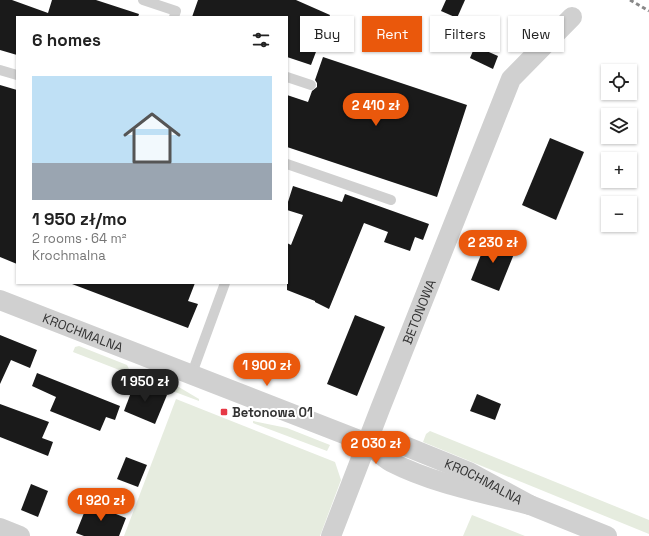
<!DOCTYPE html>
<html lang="en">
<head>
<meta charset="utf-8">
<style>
	body { margin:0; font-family:"Space Grotesk",sans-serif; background:#f6f6f6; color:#222; height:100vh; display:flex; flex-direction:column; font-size:15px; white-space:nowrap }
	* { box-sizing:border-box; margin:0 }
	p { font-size:13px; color:#767676 }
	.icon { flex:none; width:22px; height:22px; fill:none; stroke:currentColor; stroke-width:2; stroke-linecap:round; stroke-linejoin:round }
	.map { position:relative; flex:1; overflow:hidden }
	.drawer { position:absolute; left:16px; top:16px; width:272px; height:268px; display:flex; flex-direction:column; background:#fff; border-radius:0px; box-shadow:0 1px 3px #0004 }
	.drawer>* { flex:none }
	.top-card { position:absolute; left:300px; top:16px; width:289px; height:36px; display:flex; gap:8px }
	.tools { position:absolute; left:601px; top:64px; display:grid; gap:8px }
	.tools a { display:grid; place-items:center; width:36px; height:36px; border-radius:0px; background:#fff; box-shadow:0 1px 3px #0004; font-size:20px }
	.price { position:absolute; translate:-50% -34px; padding:0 9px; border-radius:14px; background:#ea580c; color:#fff; font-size:13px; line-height:26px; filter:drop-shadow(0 1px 2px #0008) }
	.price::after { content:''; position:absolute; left:50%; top:24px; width:12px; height:9px; margin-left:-6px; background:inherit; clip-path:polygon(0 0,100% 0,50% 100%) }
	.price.on { background:#222; color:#fff }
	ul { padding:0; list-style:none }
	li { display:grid; align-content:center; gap:8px; height:212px; padding:0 16px }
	li span { display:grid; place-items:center; height:124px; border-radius:0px; color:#555 }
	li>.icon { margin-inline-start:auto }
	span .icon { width:72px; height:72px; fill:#fffc; stroke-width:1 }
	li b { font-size:17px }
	h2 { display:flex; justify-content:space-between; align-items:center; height:48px; padding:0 16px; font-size:17px }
	.chip { padding:0 14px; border-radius:0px; background:#fff; box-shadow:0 1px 3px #0004; font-size:14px; line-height:36px }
	.chip.on { background:#ea580c; color:#fff }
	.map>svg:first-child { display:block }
</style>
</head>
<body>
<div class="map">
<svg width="649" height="536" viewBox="0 0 649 536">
	<rect width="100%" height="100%" fill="#fff"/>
	<g fill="#e6ecdf">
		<path d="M 79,346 L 127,365 L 129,369 L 127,373 L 73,352 L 75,347 Z"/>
		<path d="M 141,370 L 172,383 L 199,399 L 199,401 L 135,377 L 137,372 Z"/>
		<path d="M 176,399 L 335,462 L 341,480 L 320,536 L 124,536 Z"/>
		<path d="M 253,421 L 287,428 L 330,445 L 327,451 L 253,423 Z"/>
		<path d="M 430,431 L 649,520 L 649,534 L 423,442 L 426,434 Z"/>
		<path d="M 472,515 L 525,536 L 463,536 Z"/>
	</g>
	<g fill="#1a1a1a">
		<path d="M 0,0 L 12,0 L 48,13 L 52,0 L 96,0 L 139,14 L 138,17 L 17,17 L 17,55 L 0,50 Z"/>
		<path d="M 198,0 L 296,0 L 330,15 L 311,65 L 287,57 L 287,17 L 192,17 Z"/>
		<path d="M 446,0 L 465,0 L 457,18 L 441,11 Z"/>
		<path d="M 475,46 L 498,56 L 493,69 L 470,58 Z"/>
		<path d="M 323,57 L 467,105 L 437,197 L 287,147 L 287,95 L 308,102 L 312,91 L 317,87 L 317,83 L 315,80 Z"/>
		<path d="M 0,85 L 17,90 L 17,264 L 0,257 Z"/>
		<path d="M 550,138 L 584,152 L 556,220 L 522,205 Z"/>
		<path d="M 293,186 L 342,202 L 345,194 L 429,224 L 423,240 L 415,237 L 410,251 L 384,242 L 388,232 L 364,223 L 329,309 L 315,302 L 315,301 L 287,290 L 287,243 L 291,245 L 303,215 L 287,210 L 287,205 Z"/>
		<path d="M 488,237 L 516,249 L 499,291 L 471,280 Z"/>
		<path d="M 73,283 L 195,283 L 188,301 L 198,304 L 188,328 L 72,284 Z"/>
		<path d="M 355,315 L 385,327 L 357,396 L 327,384 Z"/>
		<path d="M 0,335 L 37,350 L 30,368 L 11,360 L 0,384 Z"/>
		<path d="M 37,373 L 120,406 L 115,420 L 106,417 L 100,431 L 50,411 L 56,397 L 32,386 Z"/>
		<path d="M 135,382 L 167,395 L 155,424 L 124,411 Z"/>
		<path d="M 477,394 L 501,404 L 495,420 L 470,411 Z"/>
		<path d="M 0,404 L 49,422 L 42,438 L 53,442 L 48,456 L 0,437 Z"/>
		<path d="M 126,457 L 147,465 L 138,487 L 117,479 Z"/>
		<path d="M 31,484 L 48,491 L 38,517 L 21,510 Z"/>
		<path d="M 88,503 L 98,507 L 99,503 L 118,510 L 116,514 L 126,518 L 119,536 L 84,536 L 76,533 Z"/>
	</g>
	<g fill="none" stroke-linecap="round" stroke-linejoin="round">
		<g stroke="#d0d0d0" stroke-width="10">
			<path d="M 143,0 L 176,11 L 174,17"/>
			<path d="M 0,70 L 17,75"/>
			<path d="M 287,77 L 311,85"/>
			<path d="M 287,164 L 391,200"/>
			<path d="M 191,376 L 225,283"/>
		</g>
		<g stroke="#d0d0d0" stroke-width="20">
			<path id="s1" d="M 0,300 L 367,443 C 375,449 383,458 391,462 C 434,484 484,493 530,505"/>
			<path id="s2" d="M 367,443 L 395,442 L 469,472 L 530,505 L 607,536"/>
			<path d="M 0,528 L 20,536"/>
			<path id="s3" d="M 331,536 L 380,409 L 511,79 L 572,17"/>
		</g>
		<path stroke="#888" stroke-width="3" stroke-dasharray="4 3" stroke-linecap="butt" d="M 630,0 L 649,11"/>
	</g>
	<rect fill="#e63946" stroke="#fff" stroke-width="1.5" x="220" y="408" width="8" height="8" rx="2"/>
	<g text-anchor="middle" stroke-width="4" stroke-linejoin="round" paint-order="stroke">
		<g font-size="13" fill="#333" stroke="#fff">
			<text dy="5" stroke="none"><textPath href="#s3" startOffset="241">BETONOWA</textPath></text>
			<text dy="5" stroke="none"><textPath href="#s1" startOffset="89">KROCHMALNA</textPath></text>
			<text dy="5" stroke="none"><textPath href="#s2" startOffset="125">KROCHMALNA</textPath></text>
		</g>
		<g font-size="13" font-weight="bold" fill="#333" stroke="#fff" text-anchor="start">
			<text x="232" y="417">Betonowa 01</text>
		</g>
	</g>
</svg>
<div class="tools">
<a><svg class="icon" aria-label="locate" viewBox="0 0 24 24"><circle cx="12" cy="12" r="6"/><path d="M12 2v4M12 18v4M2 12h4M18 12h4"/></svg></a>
<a><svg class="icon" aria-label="layers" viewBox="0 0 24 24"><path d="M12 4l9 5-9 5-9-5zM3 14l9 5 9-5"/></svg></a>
<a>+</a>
<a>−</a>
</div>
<b class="price" style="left:376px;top:127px">2 410 zł</b>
<b class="price" style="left:493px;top:264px">2 230 zł</b>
<b class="price" style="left:267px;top:387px">1 900 zł</b>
<b class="price on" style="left:145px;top:403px">1 950 zł</b>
<b class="price" style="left:376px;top:465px">2 030 zł</b>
<b class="price" style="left:101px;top:522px">1 920 zł</b>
<div class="top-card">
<a class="chip">Buy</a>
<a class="chip on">Rent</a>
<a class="chip">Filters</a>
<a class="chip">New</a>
</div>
<section class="drawer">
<h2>6 homes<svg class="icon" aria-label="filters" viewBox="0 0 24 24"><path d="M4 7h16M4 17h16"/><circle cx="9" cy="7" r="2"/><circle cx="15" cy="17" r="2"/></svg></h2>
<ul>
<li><span style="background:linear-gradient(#bfe0f5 70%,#9aa5b1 0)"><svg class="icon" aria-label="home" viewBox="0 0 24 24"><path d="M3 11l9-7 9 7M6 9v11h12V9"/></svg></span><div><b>1 950 zł/mo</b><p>2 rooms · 64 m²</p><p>Krochmalna</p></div></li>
</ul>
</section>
</div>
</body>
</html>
